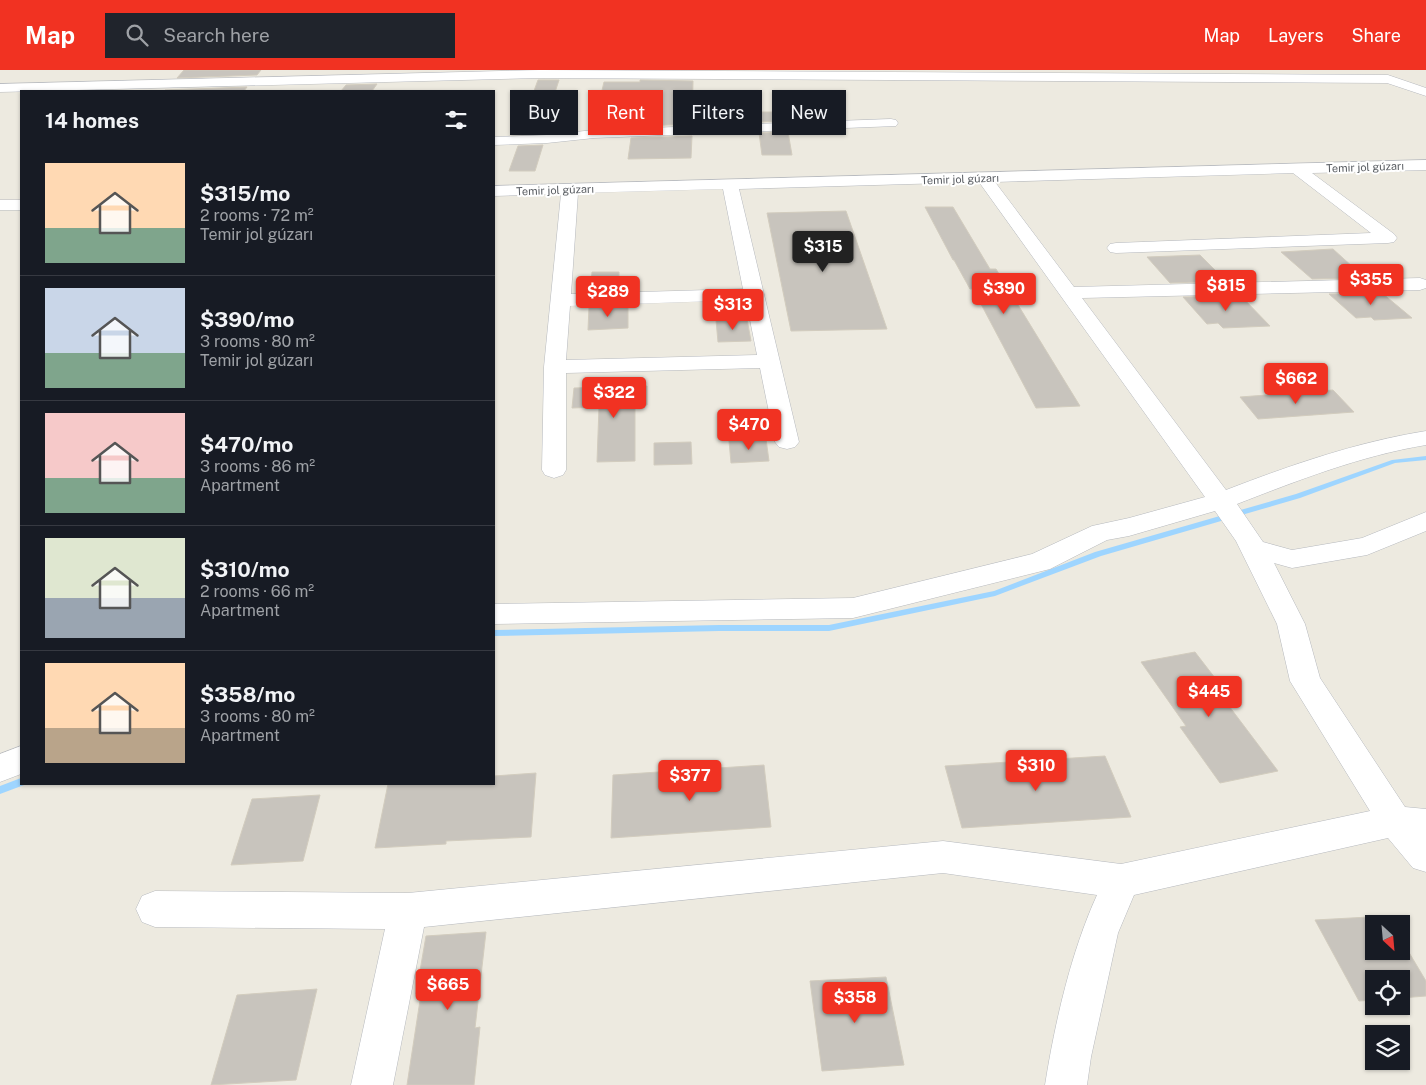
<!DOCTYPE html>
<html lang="en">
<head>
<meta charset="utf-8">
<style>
	body { margin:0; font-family:"Public Sans",sans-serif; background:#20242c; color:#f1f3f6; height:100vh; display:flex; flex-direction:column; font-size:19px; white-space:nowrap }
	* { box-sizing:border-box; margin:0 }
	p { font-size:16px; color:#9ea1a6 }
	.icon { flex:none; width:28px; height:28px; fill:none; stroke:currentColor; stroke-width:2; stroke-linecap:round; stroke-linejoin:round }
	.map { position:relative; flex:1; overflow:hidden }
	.drawer { position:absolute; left:20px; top:20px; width:475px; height:695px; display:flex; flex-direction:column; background:#171b24; border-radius:0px; box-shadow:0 1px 4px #0004 }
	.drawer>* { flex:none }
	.hud { position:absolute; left:510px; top:20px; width:475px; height:45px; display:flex; gap:10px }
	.needle { width:32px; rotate:154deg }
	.fabs { position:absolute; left:1365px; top:845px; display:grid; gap:10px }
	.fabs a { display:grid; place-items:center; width:45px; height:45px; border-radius:0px; background:#171b24; box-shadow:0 1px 4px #0004; font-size:25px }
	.price { position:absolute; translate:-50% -42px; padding:0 11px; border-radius:5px; background:#f13222; color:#fff; font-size:16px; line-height:32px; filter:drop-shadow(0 1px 2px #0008) }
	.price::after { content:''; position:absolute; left:50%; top:30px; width:15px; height:11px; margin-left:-8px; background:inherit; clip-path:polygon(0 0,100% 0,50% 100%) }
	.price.on { background:#222; color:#fff }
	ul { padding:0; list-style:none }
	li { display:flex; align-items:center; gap:15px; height:125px; padding:0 25px }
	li+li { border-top:1px solid #363941 }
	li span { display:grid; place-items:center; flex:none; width:140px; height:100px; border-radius:0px; color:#555 }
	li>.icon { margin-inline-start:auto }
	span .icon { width:60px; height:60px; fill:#fffc; stroke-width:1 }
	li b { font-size:21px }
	h2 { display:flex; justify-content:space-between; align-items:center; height:60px; padding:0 25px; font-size:21px }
	.pill { padding:0 18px; border-radius:0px; background:#171b24; box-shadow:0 1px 4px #0004; font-size:18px; line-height:45px }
	.pill.on { background:#f13222; color:#fff }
	header { display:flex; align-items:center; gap:30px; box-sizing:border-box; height:70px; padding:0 25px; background:#f13222; color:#fff }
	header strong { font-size:24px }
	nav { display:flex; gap:28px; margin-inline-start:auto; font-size:18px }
	.search { width:350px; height:45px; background:#20242c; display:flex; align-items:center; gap:12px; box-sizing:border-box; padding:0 18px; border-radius:0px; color:#9ea1a6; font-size:19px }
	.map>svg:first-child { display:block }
</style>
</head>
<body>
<header>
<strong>Map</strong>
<div class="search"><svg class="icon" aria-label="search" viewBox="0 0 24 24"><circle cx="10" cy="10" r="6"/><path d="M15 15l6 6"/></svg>Search here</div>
<nav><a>Map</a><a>Layers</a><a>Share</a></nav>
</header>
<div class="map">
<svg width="1426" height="1015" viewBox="0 0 1426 1015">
	<rect width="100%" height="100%" fill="#edeae0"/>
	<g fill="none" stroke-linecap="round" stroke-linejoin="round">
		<g fill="#9ed5ff" fill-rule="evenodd">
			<path d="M 1426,386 L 1426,390 L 1395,393 L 1300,428 L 1101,486 L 995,526 L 829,561 L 719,561 L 494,566 L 494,560 L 719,555 L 829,555 L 994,521 L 1095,482 L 1296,424 L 1392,390 Z"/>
			<path d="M 21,708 L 21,714 L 25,714 L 24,715 L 0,724 L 0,716 Z"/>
		</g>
	</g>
	<g fill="#c8c4bd" stroke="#d2ccbe">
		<path d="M 184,0 L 261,0 L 257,5 L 177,8 Z"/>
		<path d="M 538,10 L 559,10 L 545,53 L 550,53 L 547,63 L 518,64 Z"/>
		<path d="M 640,10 L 693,11 L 692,54 L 593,58 L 604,12 L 640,12 Z"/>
		<path d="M 377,14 L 372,21 L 341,21 L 346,15 Z"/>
		<path d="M 247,17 L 244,21 L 164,21 L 165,20 Z"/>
		<path d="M 757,42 L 784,42 L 786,51 L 758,52 Z"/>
		<path d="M 788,62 L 792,85 L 762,85 L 759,63 Z"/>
		<path d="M 692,66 L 691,88 L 628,89 L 631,68 Z"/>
		<path d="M 543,75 L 535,101 L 509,101 L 518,76 Z"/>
		<path d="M 925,137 L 953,137 L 990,199 L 996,199 L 1080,336 L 1036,338 L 973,219 L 970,219 L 954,190 L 953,190 Z"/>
		<path d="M 846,141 L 887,259 L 791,261 L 767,143 Z"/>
		<path d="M 1333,179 L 1365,208 L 1312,209 L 1281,182 Z"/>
		<path d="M 1200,185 L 1226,211 L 1170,213 L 1147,187 Z"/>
		<path d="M 592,202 L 619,202 L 619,221 L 590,222 Z"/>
		<path d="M 1382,223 L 1412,248 L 1374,250 L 1371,247 L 1356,248 L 1329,224 Z"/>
		<path d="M 1241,226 L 1270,256 L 1223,258 L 1218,253 L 1207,254 L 1183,227 Z"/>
		<path d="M 618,236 L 628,237 L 628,258 L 588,260 L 589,237 Z"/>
		<path d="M 747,249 L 751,271 L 718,272 L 716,250 Z"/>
		<path d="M 647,316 L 647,335 L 635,335 L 635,391 L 597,392 L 599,337 L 572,338 L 574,318 Z"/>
		<path d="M 1333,320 L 1354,342 L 1258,349 L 1240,327 Z"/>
		<path d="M 766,369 L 769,391 L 731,393 L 729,371 Z"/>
		<path d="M 691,372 L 692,394 L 654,395 L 654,373 Z"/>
		<path d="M 1195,582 L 1232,630 L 1226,632 L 1278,701 L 1220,713 L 1180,657 L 1186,656 L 1141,592 Z"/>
		<path d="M 1105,686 L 1131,747 L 962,758 L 945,696 Z"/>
		<path d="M 764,695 L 771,757 L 611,768 L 613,705 Z"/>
		<path d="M 536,703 L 531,767 L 446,771 L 446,774 L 375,778 L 388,714 L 494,714 L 494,706 Z"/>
		<path d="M 320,725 L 303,791 L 231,795 L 252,729 Z"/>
		<path d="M 1387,846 L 1392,854 L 1374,854 L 1374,881 L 1401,881 L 1401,869 L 1426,911 L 1426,926 L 1401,928 L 1401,909 L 1374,909 L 1374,930 L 1359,931 L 1315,850 Z"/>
		<path d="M 486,862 L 475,958 L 480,957 L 474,1015 L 407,1015 L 421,924 L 416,924 L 426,866 Z"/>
		<path d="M 886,907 L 904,995 L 822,1001 L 810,911 Z"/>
		<path d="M 317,919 L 296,1010 L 211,1015 L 237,925 Z"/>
	</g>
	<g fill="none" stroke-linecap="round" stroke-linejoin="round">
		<g stroke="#b6b9be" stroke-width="1">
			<g id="minor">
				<path d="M 540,0 L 1388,5 L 1426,18 L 1426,26 L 1387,13 L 540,8 L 0,22 L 0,14 Z"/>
				<path d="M 891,49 L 896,50 L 898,53 L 896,56 L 594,68 L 547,73 L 494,75 L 494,67 L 547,65 L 594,60 Z"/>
				<path d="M 1426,90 L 1426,100 L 1312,103 L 1394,164 L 1397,168 L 1394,172 L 1388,173 L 1116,183 L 1110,182 L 1107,178 L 1110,174 L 1116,173 L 1371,163 L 1293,103 L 995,112 L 1074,217 L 1420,208 L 1426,210 L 1426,218 L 1420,220 L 1082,228 L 1226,420 C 1291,395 1357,372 1426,361 L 1426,375 C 1360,386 1299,410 1237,434 L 1263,472 L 1292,480 L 1362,468 L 1426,442 L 1426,461 L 1367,485 L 1292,498 L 1274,493 L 1305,554 L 1320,608 L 1405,737 L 1426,739 L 1426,802 L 1413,798 L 1388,768 L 1134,825 L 1118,863 L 1091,987 L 1087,1015 L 1045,1015 C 1055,952 1071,882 1097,825 L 943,803 L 424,857 L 393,1015 L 351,1015 L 385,859 L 155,857 L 142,852 L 136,839 L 142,826 L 155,821 L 408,823 L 943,771 L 1121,794 L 1370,741 L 1290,611 L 1277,554 L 1236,471 L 1215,441 L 1129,466 L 1107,470 L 1050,499 L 853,548 L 494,554 L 494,534 L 853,528 L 1032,484 L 1092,456 L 1129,448 L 1205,427 L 979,112 L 739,119 L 799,372 L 795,377 L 787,379 L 779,377 L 775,372 L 760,298 L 566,303 L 566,400 L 563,405 L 554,408 L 545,405 L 542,400 L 544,297 L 561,124 L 494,126 L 494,116 ZM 723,119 L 743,219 L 571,224 L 578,123 ZM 746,230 L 757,285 L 566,290 L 570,236 Z"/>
				<rect x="0" y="130" width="21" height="10"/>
				<path d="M 21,676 L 21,704 L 0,712 L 0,684 Z"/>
			</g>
		</g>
		<use href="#minor" fill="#fff" fill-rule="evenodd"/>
	</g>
	<g text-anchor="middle" stroke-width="4" stroke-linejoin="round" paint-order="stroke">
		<g font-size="11" fill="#595d62" stroke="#fff">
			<text transform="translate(1365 97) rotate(-2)" y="4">Temir jol gúzarı</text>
			<text transform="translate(960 109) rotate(-2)" y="4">Temir jol gúzarı</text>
			<text transform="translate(555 120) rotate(-2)" y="4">Temir jol gúzarı</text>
		</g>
	</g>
</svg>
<div class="fabs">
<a><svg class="needle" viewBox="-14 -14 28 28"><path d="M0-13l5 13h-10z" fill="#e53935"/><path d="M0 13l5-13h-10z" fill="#9ea1a6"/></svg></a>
<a><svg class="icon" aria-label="locate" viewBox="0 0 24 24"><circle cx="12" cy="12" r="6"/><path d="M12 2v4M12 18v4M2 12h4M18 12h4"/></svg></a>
<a><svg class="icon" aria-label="layers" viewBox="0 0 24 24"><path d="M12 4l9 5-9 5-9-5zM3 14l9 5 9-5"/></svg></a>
</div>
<b class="price on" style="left:823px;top:203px">$315</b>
<b class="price" style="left:1371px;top:236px">$355</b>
<b class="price" style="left:1226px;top:242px">$815</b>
<b class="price" style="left:1004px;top:245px">$390</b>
<b class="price" style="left:608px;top:248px">$289</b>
<b class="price" style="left:733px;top:261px">$313</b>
<b class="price" style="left:1296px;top:335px">$662</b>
<b class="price" style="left:614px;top:349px">$322</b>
<b class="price" style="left:749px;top:381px">$470</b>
<b class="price" style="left:1209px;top:648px">$445</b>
<b class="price" style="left:1036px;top:722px">$310</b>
<b class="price" style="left:690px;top:732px">$377</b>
<b class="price" style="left:448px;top:941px">$665</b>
<b class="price" style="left:855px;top:954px">$358</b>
<div class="hud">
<a class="pill">Buy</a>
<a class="pill on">Rent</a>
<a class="pill">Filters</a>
<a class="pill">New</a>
</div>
<section class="drawer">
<h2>14 homes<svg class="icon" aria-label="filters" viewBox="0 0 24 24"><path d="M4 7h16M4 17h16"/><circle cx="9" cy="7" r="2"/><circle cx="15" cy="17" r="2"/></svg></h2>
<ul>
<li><span style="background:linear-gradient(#ffd9b3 65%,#7fa58c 0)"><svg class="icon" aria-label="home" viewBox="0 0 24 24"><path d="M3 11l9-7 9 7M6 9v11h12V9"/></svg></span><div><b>$315/mo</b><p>2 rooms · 72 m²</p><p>Temir jol gúzarı</p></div></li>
<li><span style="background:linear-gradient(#c9d6e8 65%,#7fa58c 0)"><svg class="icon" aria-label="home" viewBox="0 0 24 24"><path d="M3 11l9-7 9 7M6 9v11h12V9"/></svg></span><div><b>$390/mo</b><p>3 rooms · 80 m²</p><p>Temir jol gúzarı</p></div></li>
<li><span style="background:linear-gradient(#f6c9c9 65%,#7fa58c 0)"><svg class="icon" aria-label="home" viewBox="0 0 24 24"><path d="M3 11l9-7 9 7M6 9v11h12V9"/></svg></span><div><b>$470/mo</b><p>3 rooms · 86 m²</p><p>Apartment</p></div></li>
<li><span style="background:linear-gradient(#dfe7d0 60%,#9aa5b1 0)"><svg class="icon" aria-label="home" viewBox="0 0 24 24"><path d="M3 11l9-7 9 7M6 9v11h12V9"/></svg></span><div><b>$310/mo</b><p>2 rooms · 66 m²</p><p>Apartment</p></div></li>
<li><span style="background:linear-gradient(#ffd9b3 65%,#b9a48a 0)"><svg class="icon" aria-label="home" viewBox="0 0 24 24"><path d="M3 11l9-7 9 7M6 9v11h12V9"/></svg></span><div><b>$358/mo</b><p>3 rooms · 80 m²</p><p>Apartment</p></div></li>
</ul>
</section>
</div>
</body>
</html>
